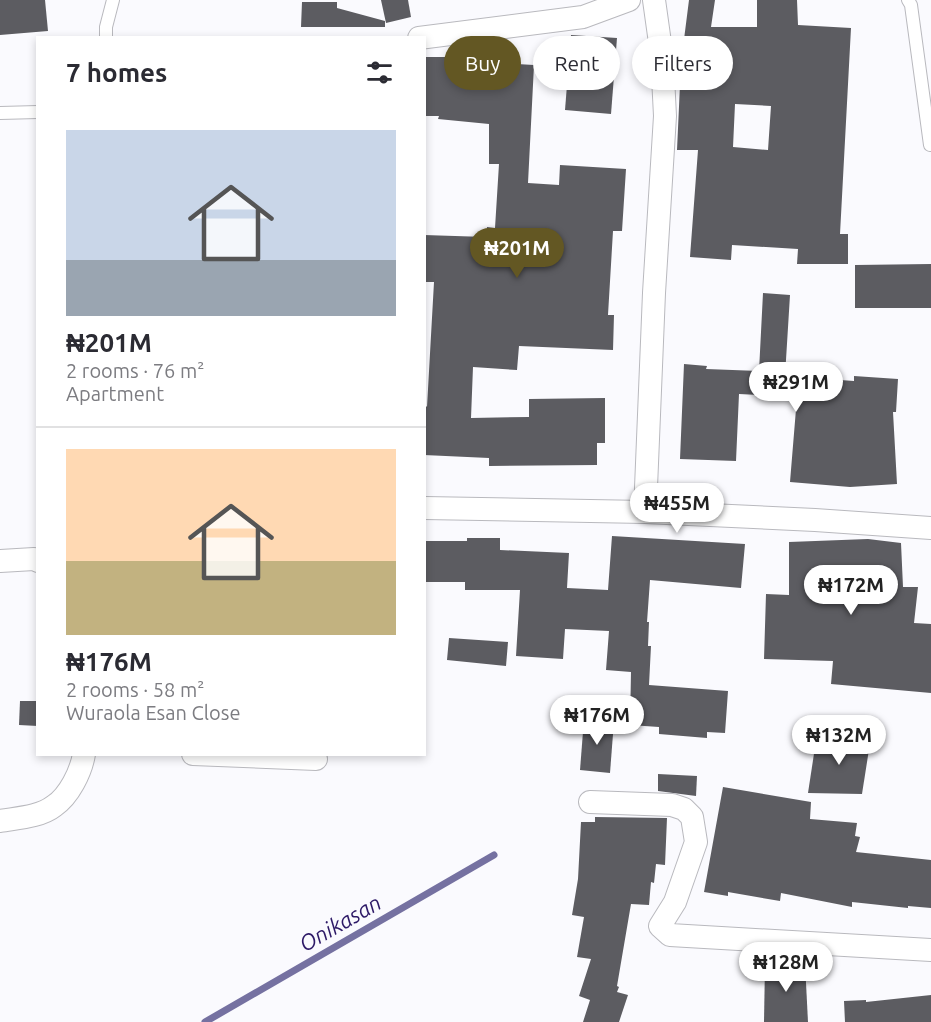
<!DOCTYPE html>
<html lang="en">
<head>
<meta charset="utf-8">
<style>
	body { margin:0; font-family:Ubuntu,sans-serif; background:#f2f2f3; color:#2b2b33; height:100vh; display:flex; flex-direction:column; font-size:22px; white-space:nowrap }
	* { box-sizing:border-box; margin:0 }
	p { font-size:20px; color:#7c7c81 }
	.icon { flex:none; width:33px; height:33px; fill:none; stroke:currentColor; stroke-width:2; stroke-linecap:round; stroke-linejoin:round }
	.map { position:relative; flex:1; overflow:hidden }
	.panel { position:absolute; left:36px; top:36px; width:390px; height:720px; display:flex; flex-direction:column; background:#fff; border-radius:0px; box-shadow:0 3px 9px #0003 }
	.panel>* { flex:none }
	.guide { position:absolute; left:444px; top:36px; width:396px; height:54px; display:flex; gap:12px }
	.price { position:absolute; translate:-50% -51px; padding:0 14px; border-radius:21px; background:#fff; color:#222; font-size:20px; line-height:39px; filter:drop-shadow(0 2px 3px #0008) }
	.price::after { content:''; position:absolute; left:50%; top:36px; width:18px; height:14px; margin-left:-9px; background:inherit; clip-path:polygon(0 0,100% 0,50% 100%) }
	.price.on { background:#635723; color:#fff }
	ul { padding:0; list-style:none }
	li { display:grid; align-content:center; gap:12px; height:318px; padding:0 30px }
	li+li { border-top:2px solid #e1e1e2 }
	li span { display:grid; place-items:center; height:186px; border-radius:0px; color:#555 }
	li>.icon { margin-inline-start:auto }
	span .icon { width:108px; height:108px; fill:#fffc; stroke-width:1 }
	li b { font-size:26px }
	h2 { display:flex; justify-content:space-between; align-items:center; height:72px; padding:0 30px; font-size:26px }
	.tag { padding:0 21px; border-radius:27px; background:#fff; box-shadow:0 3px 9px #0003; font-size:21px; line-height:54px }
	.tag.on { background:#635723; color:#fff }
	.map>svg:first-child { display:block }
</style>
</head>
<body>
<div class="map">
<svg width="931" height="1022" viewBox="0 0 931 1022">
	<rect width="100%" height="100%" fill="#fafafe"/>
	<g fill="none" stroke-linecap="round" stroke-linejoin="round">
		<path stroke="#7571a1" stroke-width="7" d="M 205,1022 L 494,855"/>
	</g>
	<g fill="#5c5c61" fill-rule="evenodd">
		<path d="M 0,0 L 45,0 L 48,31 L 0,35 Z"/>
		<path d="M 381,0 L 408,0 L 411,17 L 386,23 Z"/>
		<path d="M 689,0 L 715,0 L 711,27 L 757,27 L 757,0 L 797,0 L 798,25 L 851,28 L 840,234 L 848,234 L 848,264 L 797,264 L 798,249 L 732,245 L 731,260 L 690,257 L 698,150 L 677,150 L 681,63 ZM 735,104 L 771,106 L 768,150 L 733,147 Z"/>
		<path d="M 302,2 L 337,2 L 337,8 L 385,21 L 385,27 L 301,27 Z"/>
		<path d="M 571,35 L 617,38 L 611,114 L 565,110 Z"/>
		<path d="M 424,57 L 450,57 L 486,60 L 486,62 L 534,65 L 528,183 L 559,185 L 560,165 L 626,169 L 622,231 L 613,231 L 608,315 L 614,315 L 613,350 L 519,346 L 517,370 L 473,367 L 471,418 L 529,417 L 529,399 L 605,398 L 605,443 L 597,443 L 597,465 L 489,466 L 489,458 L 424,455 L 426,406 L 427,407 L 434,282 L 424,282 L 424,235 L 486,237 L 487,227 L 495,228 L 499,164 L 489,164 L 489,124 L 438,119 L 439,116 L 424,116 Z"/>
		<path d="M 931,264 L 931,308 L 855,308 L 855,265 Z"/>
		<path d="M 763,293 L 790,295 L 785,376 L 854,381 L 854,376 L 898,379 L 896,412 L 893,412 L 897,484 L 850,487 L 790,482 L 797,397 L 739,394 L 736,461 L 680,459 L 684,364 L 707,366 L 706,369 L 759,371 Z"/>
		<path d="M 612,536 L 745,544 L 741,588 L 650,580 L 647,622 L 649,622 L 648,646 L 651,646 L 649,685 L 728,691 L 725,733 L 707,732 L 707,738 L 659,734 L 659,727 L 630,725 L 631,672 L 606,670 L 609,631 L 565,629 L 563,659 L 516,656 L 520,590 L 465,590 L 465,582 L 424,582 L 424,541 L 467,541 L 467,538 L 500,538 L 500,550 L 569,553 L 567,588 L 608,590 Z"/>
		<path d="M 868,539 L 901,543 L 903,587 L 918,587 L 914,623 L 931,624 L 931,693 L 831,684 L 833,661 L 764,659 L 766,594 L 789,595 L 789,542 Z"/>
		<path d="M 449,638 L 508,642 L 506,666 L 447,660 Z"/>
		<path d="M 20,701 L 38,701 L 38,726 L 19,725 Z"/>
		<path d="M 584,719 L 614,721 L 610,773 L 580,770 Z"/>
		<path d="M 817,734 L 870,743 L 862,794 L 808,793 Z"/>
		<path d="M 658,774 L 697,776 L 696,796 L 658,791 Z"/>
		<path d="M 723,787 L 811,802 L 810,819 L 857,823 L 855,836 L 860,837 L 856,852 L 931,860 L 931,908 L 908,906 L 908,908 L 852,902 L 852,907 L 781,893 L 780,901 L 728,892 L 728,896 L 704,892 Z"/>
		<path d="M 595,817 L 667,818 L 665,865 L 656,864 L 654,883 L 651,882 L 649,905 L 631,904 L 617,986 L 619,987 L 617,992 L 628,995 L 619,1022 L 583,1022 L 590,1000 L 579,996 L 591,959 L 577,957 L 584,917 L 572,915 L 578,879 L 581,822 L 595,822 Z"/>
		<path d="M 805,963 L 808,1022 L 764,1022 L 765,964 Z"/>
		<path d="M 931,995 L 931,1022 L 845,1022 L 844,1001 L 866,1000 L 866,1002 Z"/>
	</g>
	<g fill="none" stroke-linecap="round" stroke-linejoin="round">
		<g stroke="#b9b9be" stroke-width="14">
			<g id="lane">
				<path d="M 908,0 L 911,5 L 930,145"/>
				<path d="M 106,38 L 106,27 L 113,0"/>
				<path d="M 0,113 L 38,112"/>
			</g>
		</g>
		<g stroke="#b9b9be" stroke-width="24">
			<g id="street">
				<path d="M 419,38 L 583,17 L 629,0"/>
				<path d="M 424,508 L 645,512 L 815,520 L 931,528"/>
				<path d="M 645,512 L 654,293 L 665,116 L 662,57 L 654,0"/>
				<path d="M 0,561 L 34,559 L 38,561"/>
				<path d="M 193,754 L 316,759"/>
				<path d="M 590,802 L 672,805 L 684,809 L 692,817 L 696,842 L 675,902 L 660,926 L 670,935 L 931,950"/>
				<path d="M 0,821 C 17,818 40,817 54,806 C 69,796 81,772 84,754"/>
			</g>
		</g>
		<use href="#lane" stroke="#fff" stroke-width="12"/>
		<use href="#street" stroke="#fff" stroke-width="22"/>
	</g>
	<g text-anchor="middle" stroke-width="6" stroke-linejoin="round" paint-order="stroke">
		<g font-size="22" font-style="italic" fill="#2d1967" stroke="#fafafe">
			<text transform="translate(340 923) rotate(-30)" y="8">Onikasan</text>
		</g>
	</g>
</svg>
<b class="price on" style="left:517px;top:279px">₦201M</b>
<b class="price" style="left:796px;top:413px">₦291M</b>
<b class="price" style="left:677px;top:534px">₦455M</b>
<b class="price" style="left:851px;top:616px">₦172M</b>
<b class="price" style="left:597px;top:746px">₦176M</b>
<b class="price" style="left:839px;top:766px">₦132M</b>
<b class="price" style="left:786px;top:993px">₦128M</b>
<div class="guide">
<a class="tag on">Buy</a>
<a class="tag">Rent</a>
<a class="tag">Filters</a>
</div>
<section class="panel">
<h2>7 homes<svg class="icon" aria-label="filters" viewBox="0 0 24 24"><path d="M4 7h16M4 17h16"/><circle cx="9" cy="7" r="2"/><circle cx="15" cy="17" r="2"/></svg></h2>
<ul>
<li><span style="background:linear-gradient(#c9d6e8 70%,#9aa5b1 0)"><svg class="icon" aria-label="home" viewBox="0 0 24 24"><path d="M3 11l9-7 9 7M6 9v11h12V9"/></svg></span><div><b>₦201M</b><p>2 rooms · 76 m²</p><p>Apartment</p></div></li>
<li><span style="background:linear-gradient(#ffd9b3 60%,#c2b280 0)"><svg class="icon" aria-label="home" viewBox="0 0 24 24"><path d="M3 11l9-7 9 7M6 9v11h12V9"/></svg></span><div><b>₦176M</b><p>2 rooms · 58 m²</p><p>Wuraola Esan Close</p></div></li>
</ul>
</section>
</div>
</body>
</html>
